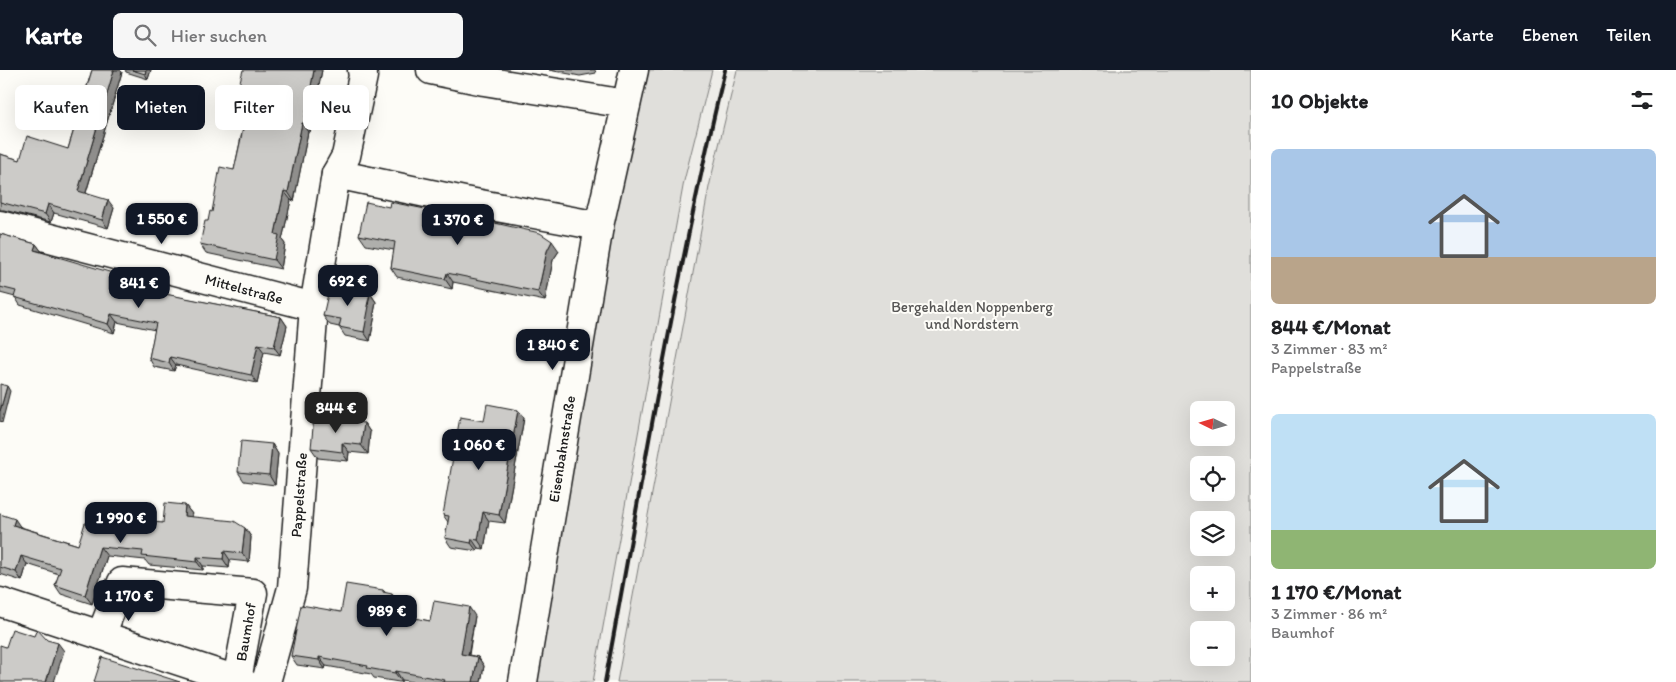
<!DOCTYPE html>
<html lang="de">
<head>
<meta charset="utf-8">
<style>
	body { margin:0; font-family:Itim,sans-serif; background:#f6f6f6; color:#202124; height:100vh; display:flex; flex-direction:column; font-size:19px; white-space:nowrap }
	* { box-sizing:border-box; margin:0 }
	p { font-size:16px; color:#757577 }
	.icon { flex:none; width:28px; height:28px; fill:none; stroke:currentColor; stroke-width:2; stroke-linecap:round; stroke-linejoin:round }
	.map { position:relative; flex:1; overflow:hidden }
	.drawer { display:flex; flex-direction:column; background:#fff; width:425px }
	.drawer>* { flex:none }
	.guide { position:absolute; left:15px; top:15px; width:475px; height:45px; display:flex; gap:10px }
	.needle { width:32px; rotate:275deg }
	.fabs { position:absolute; left:1190px; top:331px; display:grid; gap:10px }
	.fabs a { display:grid; place-items:center; width:45px; height:45px; border-radius:8px; background:#fff; box-shadow:0 5px 20px #0002; font-size:25px }
	.price { position:absolute; translate:-50% -42px; padding:0 11px; border-radius:10px; background:#111827; color:#fff; font-size:16px; line-height:32px; filter:drop-shadow(0 1px 2px #0008) }
	.price::after { content:''; position:absolute; left:50%; top:30px; width:15px; height:11px; margin-left:-8px; background:inherit; clip-path:polygon(0 0,100% 0,50% 100%) }
	.price.active { background:#222; color:#fff }
	ul { padding:0; list-style:none }
	li { display:grid; align-content:center; gap:10px; height:265px; padding:0 20px }
	li span { display:grid; place-items:center; height:155px; border-radius:8px; color:#555 }
	li>.icon { margin-inline-start:auto }
	span .icon { width:90px; height:90px; fill:#fffc; stroke-width:1 }
	li b { font-size:21px }
	h2 { display:flex; justify-content:space-between; align-items:center; height:60px; padding:0 20px; font-size:21px }
	.pill { padding:0 18px; border-radius:8px; background:#fff; box-shadow:0 5px 20px #0002; font-size:18px; line-height:45px }
	.pill.active { background:#111827; color:#fff }
	header { display:flex; align-items:center; gap:30px; box-sizing:border-box; height:70px; padding:0 25px; background:#111827; color:#fff }
	header strong { font-size:24px }
	nav { display:flex; gap:28px; margin-inline-start:auto; font-size:18px }
	.search { width:350px; height:45px; background:#f6f6f6; display:flex; align-items:center; gap:12px; box-sizing:border-box; padding:0 18px; border-radius:8px; color:#757577; font-size:19px }
	main { display:flex; flex:1; min-height:0 }
	.map>svg:first-child { display:block }
</style>
</head>
<body>
<header>
<strong>Karte</strong>
<div class="search"><svg class="icon" aria-label="search" viewBox="0 0 24 24"><circle cx="10" cy="10" r="6"/><path d="M15 15l6 6"/></svg>Hier suchen</div>
<nav><a>Karte</a><a>Ebenen</a><a>Teilen</a></nav>
</header>
<main>
<div class="map">
<svg width="1251" height="612" viewBox="0 0 1251 612">
	<rect width="100%" height="100%" fill="#fdfcf7"/>
	<filter id="ink" filterUnits="userSpaceOnUse"><feTurbulence type="fractalNoise" baseFrequency=".02" numOctaves="2"/><feDisplacementMap in="SourceGraphic" scale="10" xChannelSelector="R" yChannelSelector="G"/><feConvolveMatrix kernelMatrix="1 2 1 2 8 2 1 2 1" color-interpolation-filters="sRGB"/></filter>
	<g filter="url(#ink)">
		<path fill="#eeede9" d="M 712,0 L 737,0 L 709,117 L 617,612 L 593,612 L 684,111 Z"/>
		<g fill="#e0dfdb" stroke="#7e7e7c" fill-rule="evenodd">
			<path d="M 647,0 L 712,0 L 684,111 L 593,612 L 536,612 L 609,161 Z"/>
			<path d="M 737,0 L 1251,0 L 1251,612 L 617,612 L 709,117 ZM 1199,340 L 1226,340 L 1226,368 L 1199,368 ZM 1199,395 L 1226,395 L 1226,422 L 1199,422 ZM 1199,450 L 1226,450 L 1226,478 L 1199,478 ZM 1199,505 L 1226,505 L 1226,532 L 1199,532 ZM 1199,560 L 1226,560 L 1226,588 L 1199,588 Z"/>
		</g>
		<g fill="none" stroke-linecap="round" stroke-linejoin="round">
			<g stroke="#1c1c1c" stroke-width="31">
				<g id="street">
					<path d="M 431,0 L 484,11 L 626,34"/>
					<path d="M 336,104 L 464,131 L 599,156"/>
					<path d="M 0,155 L 314,237"/>
					<path d="M 0,532 L 243,612"/>
					<path d="M 101,565 L 122,512 L 253,523 L 237,610"/>
					<path d="M 266,612 L 292,518 L 314,237 L 336,104 L 346,86 L 363,6 L 362,0"/>
					<path d="M 523,612 L 599,156 L 634,0"/>
				</g>
			</g>
			<use href="#street" stroke="#fdfcf7" stroke-width="28"/>
			<path stroke="#1c1c1c" stroke-width="4" d="M 605,612 C 643,408 676,202 725,0"/>
		</g>
		<g fill="#afafac" stroke="#1c1c1c">
			<path d="M 92,0 L 120,0 L 122,2 L 86,123 L 114,138 L 108,158 L 54,143 L 51,152 L 4,140 L 0,140 L 0,84 L 20,90 L 68,79 Z"/>
			<path d="M 125,0 L 151,0 L 148,9 L 126,2 Z"/>
			<path d="M 322,0 L 310,62 L 308,62 L 294,131 L 291,130 L 282,170 L 285,174 L 281,199 L 206,183 L 200,174 L 208,151 L 234,100 L 243,58 L 237,56 L 231,47 L 236,27 Z"/>
			<path d="M 549,0 L 595,0 L 596,3 L 580,6 Z"/>
			<path d="M 0,164 L 36,174 L 42,182 L 129,215 L 128,217 L 281,247 L 287,256 L 280,285 L 264,282 L 257,313 L 176,295 L 174,301 L 154,297 L 149,288 L 155,260 L 117,252 L 114,263 L 20,235 L 15,227 L 0,223 Z"/>
			<path d="M 359,165 L 559,181 L 553,190 L 545,231 L 453,212 L 452,219 L 397,207 L 391,198 L 394,180 L 366,175 Z"/>
			<path d="M 370,223 L 376,232 L 374,243 L 375,245 L 370,271 L 345,266 L 339,257 L 330,255 L 323,246 Z"/>
			<path d="M 518,340 L 524,348 L 505,453 L 489,451 L 484,479 L 478,478 L 477,481 L 451,477 L 445,468 L 448,452 L 443,445 L 484,351 Z"/>
			<path d="M 364,353 L 370,362 L 368,384 L 349,382 L 348,391 L 318,388 L 311,378 Z"/>
			<path d="M 272,374 L 278,384 L 275,415 L 244,411 L 238,402 Z"/>
			<path d="M 185,435 L 192,444 L 191,447 L 245,458 L 251,467 L 249,492 L 230,490 L 229,498 L 203,496 L 203,500 L 149,495 L 145,490 L 107,486 L 92,534 L 61,524 L 55,515 L 59,504 L 27,494 L 22,511 L 0,504 L 0,444 L 21,457 L 78,475 L 119,457 L 163,453 Z"/>
			<path d="M 383,520 L 385,522 L 398,533 L 396,545 L 430,551 L 475,546 L 469,585 L 478,587 L 484,596 L 481,612 L 414,612 L 402,610 L 402,612 L 399,612 L 374,608 L 371,604 L 326,596 L 325,599 L 297,595 L 291,586 L 341,542 Z"/>
		</g>
		<g fill="#8f8e8c" stroke="#1c1c1c">
			<path d="M 114,0 L 120,0 L 122,2 L 84,129 L 78,121 Z"/>
			<path d="M 146,0 L 151,0 L 148,9 L 145,4 Z"/>
			<path d="M 314,0 L 322,0 L 310,62 L 304,53 Z"/>
			<path d="M 302,53 L 308,62 L 294,131 L 288,122 Z"/>
			<path d="M 284,121 L 291,130 L 282,170 L 285,174 L 281,199 L 274,190 L 275,164 Z"/>
			<path d="M 108,130 L 114,138 L 108,158 L 102,150 Z"/>
			<path d="M 48,134 L 54,143 L 51,152 L 45,144 Z"/>
			<path d="M 552,171 L 559,181 L 553,190 L 545,231 L 538,222 L 547,181 Z"/>
			<path d="M 36,174 L 42,182 L 34,180 Z"/>
			<path d="M 447,203 L 453,212 L 452,219 L 445,209 Z"/>
			<path d="M 123,206 L 129,215 L 126,223 L 120,215 Z"/>
			<path d="M 370,223 L 376,232 L 374,243 L 375,245 L 370,271 L 364,262 Z"/>
			<path d="M 111,244 L 117,252 L 114,263 L 108,254 Z"/>
			<path d="M 281,247 L 287,256 L 280,285 L 274,277 Z"/>
			<path d="M 258,274 L 264,282 L 257,313 L 251,305 Z"/>
			<path d="M 170,287 L 176,295 L 174,301 L 169,293 Z"/>
			<path d="M 7,316 L 10,321 L 2,353 L 0,351 L 0,341 Z"/>
			<path d="M 518,340 L 524,348 L 505,453 L 499,445 Z"/>
			<path d="M 364,353 L 370,362 L 368,384 L 361,375 Z"/>
			<path d="M 342,373 L 349,382 L 348,391 L 342,382 Z"/>
			<path d="M 272,374 L 278,384 L 275,415 L 269,405 Z"/>
			<path d="M 185,435 L 192,444 L 191,455 L 184,446 Z"/>
			<path d="M 483,442 L 489,451 L 484,479 L 478,470 Z"/>
			<path d="M 15,449 L 21,458 L 13,455 Z"/>
			<path d="M 245,458 L 251,467 L 249,492 L 242,483 Z"/>
			<path d="M 472,469 L 478,478 L 477,481 L 471,473 Z"/>
			<path d="M 100,477 L 107,486 L 92,534 L 85,525 Z"/>
			<path d="M 224,481 L 230,490 L 229,498 L 223,489 Z"/>
			<path d="M 21,486 L 27,494 L 22,511 L 16,502 Z"/>
			<path d="M 197,487 L 203,496 L 203,500 L 197,492 Z"/>
			<path d="M 392,524 L 398,533 L 395,552 L 389,543 Z"/>
			<path d="M 469,537 L 475,546 L 467,593 L 461,584 Z"/>
			<path d="M 58,573 L 64,581 L 54,612 L 46,612 Z"/>
			<path d="M 319,587 L 326,596 L 325,599 L 319,590 Z"/>
			<path d="M 478,587 L 484,596 L 481,612 L 473,612 Z"/>
			<path d="M 396,601 L 402,610 L 402,612 L 395,603 Z"/>
		</g>
		<g fill="#cccbc8" stroke="#1c1c1c">
			<path d="M 92,0 L 114,0 L 78,121 L 108,130 L 102,150 L 48,134 L 45,144 L 0,132 L 0,84 L 20,90 L 27,66 L 68,79 Z"/>
			<path d="M 132,0 L 146,0 L 145,4 Z"/>
			<path d="M 243,0 L 314,0 L 304,53 L 302,53 L 288,122 L 284,121 L 275,164 L 279,165 L 274,190 L 200,174 L 205,151 L 208,151 L 210,141 L 212,142 L 220,97 L 234,100 L 245,50 L 231,47 L 235,27 L 236,27 Z"/>
			<path d="M 366,132 L 389,137 L 390,132 L 481,150 L 540,163 L 552,171 L 547,181 L 538,222 L 447,203 L 445,209 L 391,198 L 395,172 L 359,165 Z"/>
			<path d="M 0,164 L 36,174 L 34,180 L 123,206 L 120,215 L 281,247 L 274,277 L 258,274 L 251,305 L 170,287 L 169,293 L 149,288 L 156,253 L 111,244 L 108,254 L 14,227 L 16,221 L 0,217 Z"/>
			<path d="M 330,215 L 370,223 L 367,236 L 369,236 L 364,262 L 339,257 L 341,249 L 323,246 Z"/>
			<path d="M 0,314 L 7,316 L 0,341 Z"/>
			<path d="M 487,334 L 518,340 L 499,445 L 483,442 L 478,470 L 472,469 L 471,473 L 445,468 L 449,446 L 443,445 L 460,347 L 484,351 Z"/>
			<path d="M 314,347 L 364,353 L 361,375 L 342,373 L 342,382 L 311,378 Z"/>
			<path d="M 241,371 L 272,374 L 269,405 L 238,402 Z"/>
			<path d="M 165,433 L 185,435 L 184,446 L 234,451 L 245,458 L 242,483 L 224,481 L 223,489 L 197,487 L 197,492 L 142,486 L 143,481 L 100,477 L 85,525 L 55,515 L 61,498 L 21,486 L 16,502 L 0,497 L 0,444 L 15,449 L 13,455 L 78,475 L 85,453 L 119,457 L 120,449 L 163,453 Z"/>
			<path d="M 346,514 L 383,520 L 383,522 L 392,524 L 389,543 L 430,551 L 434,531 L 469,537 L 461,584 L 478,587 L 473,612 L 444,612 L 445,610 L 396,601 L 395,603 L 367,598 L 368,596 L 319,587 L 319,590 L 291,586 L 301,535 L 341,542 Z"/>
			<path d="M 12,559 L 34,566 L 37,559 L 47,570 L 58,573 L 46,612 L 0,612 L 0,575 L 6,577 Z"/>
			<path d="M 102,587 L 180,612 L 94,612 Z"/>
		</g>
	</g>
	<g text-anchor="middle" stroke-width="4" stroke-linejoin="round" paint-order="stroke">
		<g font-size="15" fill="#1c1c1c" stroke="#fdfcf7">
			<text transform="translate(244 219) rotate(15)" y="5">Mittelstraße</text>
			<text transform="translate(562 379) rotate(-81)" y="5">Eisenbahnstraße</text>
			<text transform="translate(299 425) rotate(-86)" y="5">Pappelstraße</text>
			<text transform="translate(246 562) rotate(-80)" y="5">Baumhof</text>
		</g>
		<g font-size="15" fill="#575655" stroke="#fdfcf7">
			<text x="972" y="242">Bergehalden Noppenberg<tspan x="972" dy="17">und Nordstern</tspan></text>
		</g>
	</g>
</svg>
<div class="fabs">
<a><svg class="needle" viewBox="-14 -14 28 28"><path d="M0-13l5 13h-10z" fill="#e53935"/><path d="M0 13l5-13h-10z" fill="#757577"/></svg></a>
<a><svg class="icon" aria-label="locate" viewBox="0 0 24 24"><circle cx="12" cy="12" r="6"/><path d="M12 2v4M12 18v4M2 12h4M18 12h4"/></svg></a>
<a><svg class="icon" aria-label="layers" viewBox="0 0 24 24"><path d="M12 4l9 5-9 5-9-5zM3 14l9 5 9-5"/></svg></a>
<a>+</a>
<a>−</a>
</div>
<b class="price" style="left:162px;top:175px">1 550 €</b>
<b class="price" style="left:458px;top:176px">1 370 €</b>
<b class="price" style="left:348px;top:237px">692 €</b>
<b class="price" style="left:139px;top:239px">841 €</b>
<b class="price" style="left:553px;top:301px">1 840 €</b>
<b class="price active" style="left:336px;top:364px">844 €</b>
<b class="price" style="left:479px;top:401px">1 060 €</b>
<b class="price" style="left:121px;top:474px">1 990 €</b>
<b class="price" style="left:129px;top:552px">1 170 €</b>
<b class="price" style="left:387px;top:567px">989 €</b>
<div class="guide">
<a class="pill">Kaufen</a>
<a class="pill active">Mieten</a>
<a class="pill">Filter</a>
<a class="pill">Neu</a>
</div>
</div>
<section class="drawer">
<h2>10 Objekte<svg class="icon" aria-label="filters" viewBox="0 0 24 24"><path d="M4 7h16M4 17h16"/><circle cx="9" cy="7" r="2"/><circle cx="15" cy="17" r="2"/></svg></h2>
<ul>
<li><span style="background:linear-gradient(#a9c7e8 70%,#b9a48a 0)"><svg class="icon" aria-label="home" viewBox="0 0 24 24"><path d="M3 11l9-7 9 7M6 9v11h12V9"/></svg></span><div><b>844 €/Monat</b><p>3 Zimmer · 83 m²</p><p>Pappelstraße</p></div></li>
<li><span style="background:linear-gradient(#bfe0f5 75%,#8fb573 0)"><svg class="icon" aria-label="home" viewBox="0 0 24 24"><path d="M3 11l9-7 9 7M6 9v11h12V9"/></svg></span><div><b>1 170 €/Monat</b><p>3 Zimmer · 86 m²</p><p>Baumhof</p></div></li>
</ul>
</section>
</main>
</body>
</html>
